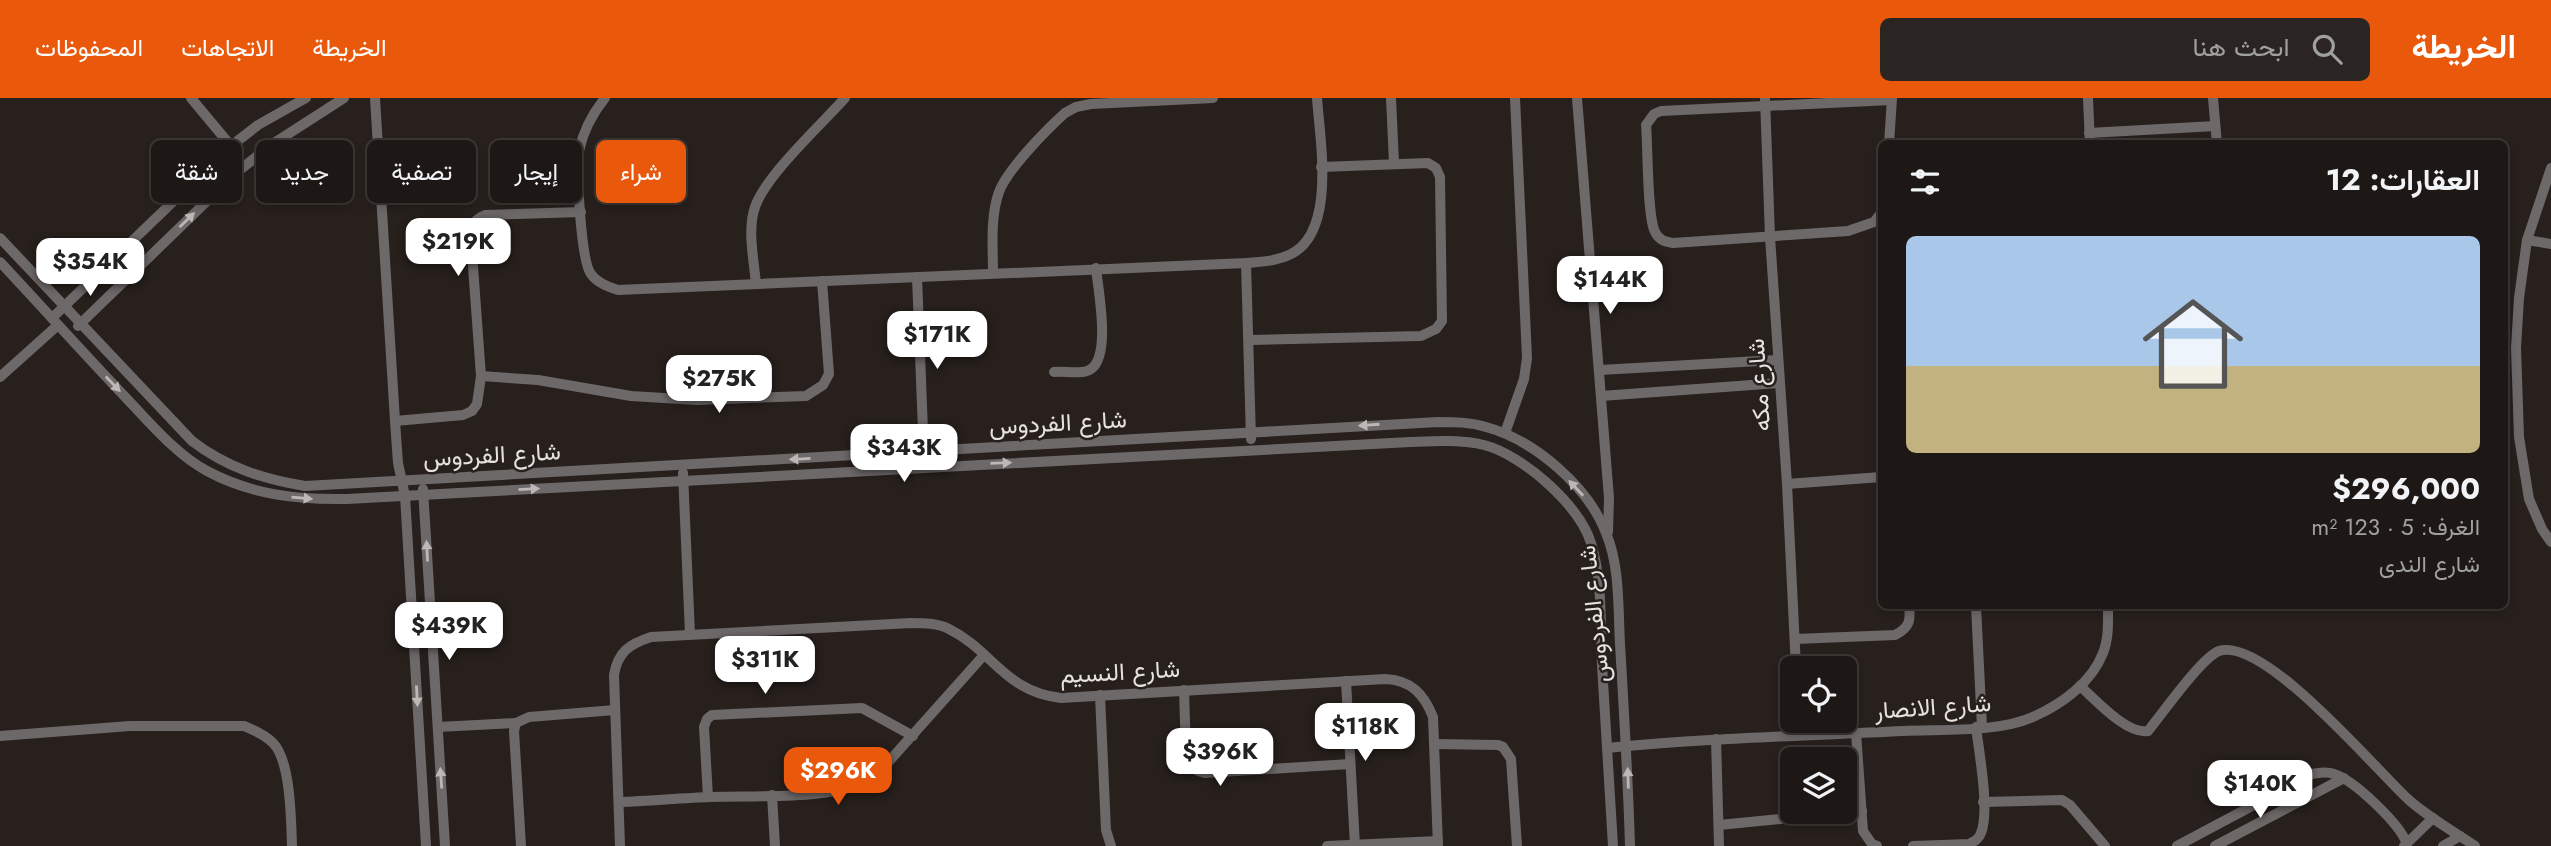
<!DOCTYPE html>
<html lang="ar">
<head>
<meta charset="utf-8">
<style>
	body { margin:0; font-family:Jost,Vazirmatn,sans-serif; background:#2a2523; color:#f1f3f6; direction:rtl; height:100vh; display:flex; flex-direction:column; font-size:26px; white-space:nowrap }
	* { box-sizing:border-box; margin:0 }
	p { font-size:23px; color:#a0a0a1 }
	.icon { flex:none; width:38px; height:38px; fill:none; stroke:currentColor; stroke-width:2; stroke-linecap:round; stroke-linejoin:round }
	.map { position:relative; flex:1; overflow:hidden; direction:ltr }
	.drawer { position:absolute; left:1878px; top:42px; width:630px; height:469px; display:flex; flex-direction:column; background:#1d1816; border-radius:10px; box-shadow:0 4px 10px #0003,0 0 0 2px #3b3735; direction:rtl }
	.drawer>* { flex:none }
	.top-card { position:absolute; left:21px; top:42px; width:665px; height:63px; direction:rtl; display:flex; gap:14px }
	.tools { position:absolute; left:1780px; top:558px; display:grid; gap:14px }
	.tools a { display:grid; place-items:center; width:77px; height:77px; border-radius:10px; background:#1d1816; box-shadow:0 4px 10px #0003,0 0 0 2px #3b3735; font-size:35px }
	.price { position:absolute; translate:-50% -60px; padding:0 16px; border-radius:14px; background:#fff; color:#222; font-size:23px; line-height:46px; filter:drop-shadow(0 2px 4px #0008) }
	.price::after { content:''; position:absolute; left:50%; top:42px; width:21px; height:16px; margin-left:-10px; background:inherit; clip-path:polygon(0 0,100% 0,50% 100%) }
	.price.current { background:#ea580c; color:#fff }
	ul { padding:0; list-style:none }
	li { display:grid; align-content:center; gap:14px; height:371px; padding:0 28px }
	li span { display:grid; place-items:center; height:217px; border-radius:10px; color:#555 }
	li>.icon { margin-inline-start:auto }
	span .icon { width:126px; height:126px; fill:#fffc; stroke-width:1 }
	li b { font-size:30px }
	h2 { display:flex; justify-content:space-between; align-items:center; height:84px; padding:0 28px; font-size:30px }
	.chip { padding:0 24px; border-radius:10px; background:#1d1816; box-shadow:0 4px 10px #0003,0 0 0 2px #3b3735; font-size:24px; line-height:63px }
	.chip.current { background:#ea580c; color:#fff }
	header { display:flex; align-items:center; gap:42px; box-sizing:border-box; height:98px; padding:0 35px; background:#ea580c; color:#fff }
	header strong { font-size:33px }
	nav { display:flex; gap:38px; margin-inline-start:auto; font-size:24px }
	.search { width:490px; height:63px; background:#2a2523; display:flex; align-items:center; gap:18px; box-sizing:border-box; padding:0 24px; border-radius:10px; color:#a0a0a1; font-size:26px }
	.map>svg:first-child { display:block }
</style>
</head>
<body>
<header>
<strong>الخريطة</strong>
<div class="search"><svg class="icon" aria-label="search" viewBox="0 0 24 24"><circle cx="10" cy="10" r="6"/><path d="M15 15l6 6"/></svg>ابحث هنا</div>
<nav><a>الخريطة</a><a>الاتجاهات</a><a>المحفوظات</a></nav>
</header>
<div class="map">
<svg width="2551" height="748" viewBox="0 0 2551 748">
	<rect width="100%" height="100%" fill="#27201d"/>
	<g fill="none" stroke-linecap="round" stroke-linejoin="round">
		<g stroke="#6e6969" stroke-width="10">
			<path d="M 191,0 L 231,48"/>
			<path d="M 375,0 L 395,323 L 398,365 L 405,398 L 426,748"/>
			<path d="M 605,0 C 593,15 583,34 579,53 C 576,71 581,164 591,176 C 597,185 608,189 618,192 L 1246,165 C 1261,164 1276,163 1289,157 C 1337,136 1320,43 1317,0"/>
			<path d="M 1391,0 L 1394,65"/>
			<path d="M 1577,0 L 1609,400 L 1608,434"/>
			<path d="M 1765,0 L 1770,139 L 1787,386 L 1796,570"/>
			<path d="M 2088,0 L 2090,46"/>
			<path d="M 2213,0 L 2217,46"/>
			<path d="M 2089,35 L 2215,28"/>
			<path d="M 1889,46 L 1892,0"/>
			<path d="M 2551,70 L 2527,142 L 2519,200 L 2516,250 L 2519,339 L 2529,401 L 2542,431 L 2551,444"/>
			<path d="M 1881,115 L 1874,124 L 1848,133 L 1673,145 C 1665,144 1659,142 1655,134 C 1647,119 1648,48 1646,27 L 1654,16 L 1661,13 L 1891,2"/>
			<path d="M 0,140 L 192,343 C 226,369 262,381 305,388 L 1438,324 C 1454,324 1470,324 1486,329 C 1534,342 1588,388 1606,435 C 1620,468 1618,510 1620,546 C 1624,613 1628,680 1630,748"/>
			<path d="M 2527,142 L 2551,146"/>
			<path d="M 0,164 C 43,210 85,257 128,302 C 151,326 177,357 207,373 C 252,397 298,402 347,401 L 1410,344 C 1434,343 1460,341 1484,347 C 1523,357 1579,407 1591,445 C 1603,484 1600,527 1602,567 C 1606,627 1609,688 1613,748"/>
			<path d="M 1246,165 L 1251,341"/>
			<path d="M 993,175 C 993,150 990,119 999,94 C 1007,72 1046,32 1065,15 L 1076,9 L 1091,6 L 1213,0"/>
			<path d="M 917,179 L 924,359"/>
			<path d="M 756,186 C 754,162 747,132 755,109 C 766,77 821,27 845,0"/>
			<path d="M 52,220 L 231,48 L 258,27 L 306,0"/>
			<path d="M 78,228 L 236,75 L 271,47 L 344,0"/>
			<path d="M 1250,242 L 1421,238 L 1436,231 L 1442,223 L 1440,79 L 1436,70 L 1428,65 L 1321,69"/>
			<path d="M 1600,272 L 1777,262"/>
			<path d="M 1054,274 C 1064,273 1078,276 1087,273 C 1113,265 1098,192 1096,170"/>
			<path d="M 481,278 L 538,282 L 631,298 L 697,302 L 806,298 L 823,287 L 829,276 L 822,183"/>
			<path d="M 0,279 L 58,227"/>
			<path d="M 1601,298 L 1779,285"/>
			<path d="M 395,323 L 463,317 L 472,313 L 477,306 L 481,278 L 471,141 C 470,129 473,122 485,117 L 581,114"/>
			<path d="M 1505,335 L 1524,281 L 1527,260 L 1515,0"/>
			<path d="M 683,375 L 690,536"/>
			<path d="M 1787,386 L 1881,379"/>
			<path d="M 423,391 L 445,748"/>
			<path d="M 1976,508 L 1982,629"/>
			<path d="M 1795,541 L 1895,537 C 1909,530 1911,523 1909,508"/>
			<path d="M 1346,583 L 1355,748"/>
			<path d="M 2080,588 C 2096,602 2127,637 2148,633 C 2162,616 2201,560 2219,553 C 2264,538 2375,671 2409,702 C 2428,719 2453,733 2475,748"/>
			<path d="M 1184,592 C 1185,607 1184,657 1191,667 C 1194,672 1199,674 1205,675 L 1350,666"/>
			<path d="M 1100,597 L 1106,732 L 1111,748"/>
			<path d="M 1800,623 L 1801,637"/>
			<path d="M 438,629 L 516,625"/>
			<path d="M 1856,635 L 1863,733 L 1872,746 L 1877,748"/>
			<path d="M 0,638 L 130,628 L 244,628 C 254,632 265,637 273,645 C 291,663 291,723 292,748"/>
			<path d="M 1716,641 L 1719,748"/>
			<path d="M 1435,646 L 1498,647 L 1503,649 L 1511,661 L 1517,748"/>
			<path d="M 1607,650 C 1705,640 1805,638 1903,633 C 1942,631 1999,635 2035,618 C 2062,606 2092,584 2103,555 C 2109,540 2108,523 2108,508"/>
			<path d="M 772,697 L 775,748"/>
			<path d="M 708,699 L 704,629 L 707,621 L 712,617 L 862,610 L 913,638"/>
			<path d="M 620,704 C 650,703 681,700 711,699 C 756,697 839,703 875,679 L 984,557"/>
			<path d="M 1983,704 L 2062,702 L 2070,707 L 2105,748"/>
			<path d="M 1719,727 L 1862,713"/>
			<path d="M 521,748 L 514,633 L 516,625 L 529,619 L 615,612"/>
			<path d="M 620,748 L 614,577 C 618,553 630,546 651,539 L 911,525 C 923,525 938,525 949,531 C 993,553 1005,594 1061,600 L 1385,581 C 1411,582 1424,596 1433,619 L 1438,748"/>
			<path d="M 1327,748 L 1438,743"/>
			<path d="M 1913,748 L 1969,746 C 1975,743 1979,741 1981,735 C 1990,713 1979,654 1976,629"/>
			<path d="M 2177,748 L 2312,676 C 2319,675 2326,673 2334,676 C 2354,682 2400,726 2407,746"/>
			<path d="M 2215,748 L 2344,680"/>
			<path d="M 2404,748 L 2433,720"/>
			<path d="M 2443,748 L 2460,738"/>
		</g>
	</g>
	<defs><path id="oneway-solid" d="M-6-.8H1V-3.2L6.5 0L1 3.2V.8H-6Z" transform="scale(1.75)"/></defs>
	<g fill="#bdb8b6">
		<use href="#oneway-solid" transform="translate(187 122) rotate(-44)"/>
		<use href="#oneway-solid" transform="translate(113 286) rotate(46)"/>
		<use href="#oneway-solid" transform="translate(1369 327) rotate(176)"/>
		<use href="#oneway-solid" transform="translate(800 361) rotate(177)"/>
		<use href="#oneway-solid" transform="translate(1001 365) rotate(-2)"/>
		<use href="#oneway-solid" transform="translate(1576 390) rotate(-133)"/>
		<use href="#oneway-solid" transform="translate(529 391) rotate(-3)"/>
		<use href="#oneway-solid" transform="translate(302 400) rotate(5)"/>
		<use href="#oneway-solid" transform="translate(427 453) rotate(-93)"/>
		<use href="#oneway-solid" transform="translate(417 598) rotate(87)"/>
		<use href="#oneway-solid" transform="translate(441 680) rotate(-94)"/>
		<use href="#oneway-solid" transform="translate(1628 680) rotate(-92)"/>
	</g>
	<g text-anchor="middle" stroke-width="5" stroke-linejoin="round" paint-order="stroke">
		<g font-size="24" fill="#e7e2e0" stroke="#27201d">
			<text transform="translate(1759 287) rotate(-94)" y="8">شارع مكه</text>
			<text transform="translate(1058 325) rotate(-3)" y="8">شارع الفردوس</text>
			<text transform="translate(492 357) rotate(-3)" y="8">شارع الفردوس</text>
			<text transform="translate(1594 516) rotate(-96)" y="8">شارع الفردوس</text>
			<text transform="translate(1120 574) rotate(-3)" y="8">شارع النسيم</text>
			<text transform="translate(1933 609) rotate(-4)" y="8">شارع الانصار</text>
		</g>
	</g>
</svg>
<div class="tools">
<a><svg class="icon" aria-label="locate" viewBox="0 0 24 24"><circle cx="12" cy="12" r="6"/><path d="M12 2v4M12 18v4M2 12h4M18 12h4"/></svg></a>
<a><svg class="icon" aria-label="layers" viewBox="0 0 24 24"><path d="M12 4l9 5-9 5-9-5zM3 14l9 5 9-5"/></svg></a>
</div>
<b class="price" style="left:458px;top:180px">$219K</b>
<b class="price" style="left:90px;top:200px">$354K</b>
<b class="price" style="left:1610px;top:218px">$144K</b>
<b class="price" style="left:937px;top:273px">$171K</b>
<b class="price" style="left:719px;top:317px">$275K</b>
<b class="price" style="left:904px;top:386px">$343K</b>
<b class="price" style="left:449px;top:564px">$439K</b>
<b class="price" style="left:765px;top:598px">$311K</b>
<b class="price" style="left:1365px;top:665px">$118K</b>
<b class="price" style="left:1220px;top:690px">$396K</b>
<b class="price current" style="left:838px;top:709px">$296K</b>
<b class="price" style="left:2260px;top:722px">$140K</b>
<div class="top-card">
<a class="chip current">شراء</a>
<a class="chip">إيجار</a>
<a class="chip">تصفية</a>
<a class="chip">جديد</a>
<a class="chip">شقة</a>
</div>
<section class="drawer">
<h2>العقارات: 12<svg class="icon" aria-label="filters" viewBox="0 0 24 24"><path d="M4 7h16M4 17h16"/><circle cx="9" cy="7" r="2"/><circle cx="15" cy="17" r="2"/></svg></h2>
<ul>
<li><span style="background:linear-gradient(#a9c7e8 60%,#c2b280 0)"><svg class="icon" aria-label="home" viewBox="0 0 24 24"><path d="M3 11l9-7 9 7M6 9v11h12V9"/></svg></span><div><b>$296,000</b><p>الغرف: 5 · 123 m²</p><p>شارع الندى</p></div></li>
</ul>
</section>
</div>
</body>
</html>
